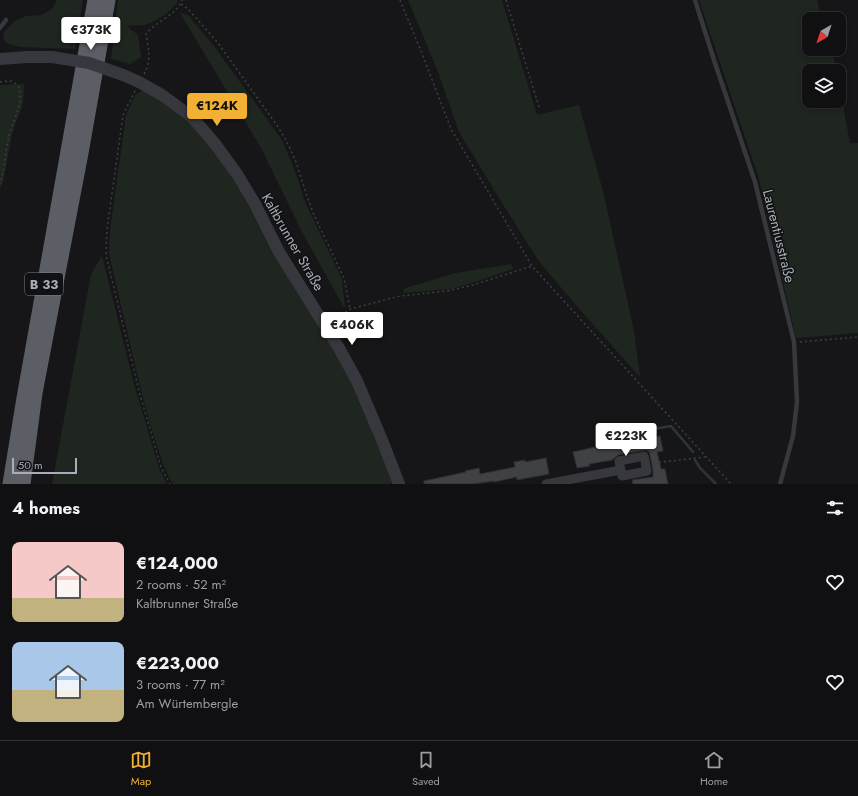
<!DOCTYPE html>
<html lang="en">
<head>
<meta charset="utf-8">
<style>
	body { margin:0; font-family:Jost,sans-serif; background:#19191b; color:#f1f3f6; height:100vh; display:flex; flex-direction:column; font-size:15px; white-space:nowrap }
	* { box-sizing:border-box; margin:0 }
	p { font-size:13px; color:#9c9d9f }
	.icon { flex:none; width:22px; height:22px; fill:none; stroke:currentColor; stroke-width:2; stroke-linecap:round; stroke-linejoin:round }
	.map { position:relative; height:484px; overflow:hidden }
	.side { display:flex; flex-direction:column; background:#101012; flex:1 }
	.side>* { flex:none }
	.needle { width:26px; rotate:219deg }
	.tools { position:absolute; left:802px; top:12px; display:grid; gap:8px }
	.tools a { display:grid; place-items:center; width:44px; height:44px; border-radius:8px; background:#101012; box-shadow:0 2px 6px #0003,0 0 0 1px #303032; font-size:20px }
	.scale { position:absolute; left:12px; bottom:10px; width:65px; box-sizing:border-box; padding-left:4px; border:2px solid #a8adb8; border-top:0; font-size:11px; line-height:14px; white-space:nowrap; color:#a8adb8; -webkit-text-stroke:3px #111113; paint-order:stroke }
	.price { position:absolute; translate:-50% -34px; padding:0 9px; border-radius:4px; background:#fff; color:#222; font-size:13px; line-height:26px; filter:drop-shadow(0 1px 2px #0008) }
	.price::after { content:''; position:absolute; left:50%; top:24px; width:12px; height:9px; margin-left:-6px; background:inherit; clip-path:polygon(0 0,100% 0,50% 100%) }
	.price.selected { background:#f2b134; color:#111 }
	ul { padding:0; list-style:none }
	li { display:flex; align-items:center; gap:12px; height:100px; padding:0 12px }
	li span { display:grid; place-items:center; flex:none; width:112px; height:80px; border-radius:8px; color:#555 }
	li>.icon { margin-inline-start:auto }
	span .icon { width:48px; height:48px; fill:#fffc; stroke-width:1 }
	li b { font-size:17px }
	h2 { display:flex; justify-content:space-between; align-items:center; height:48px; padding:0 12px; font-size:17px }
	.tabs { display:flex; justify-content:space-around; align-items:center; height:56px; border-top:1px solid #303032; background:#101012; font-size:11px; color:#9c9d9f }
	.tabs a { display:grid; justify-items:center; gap:2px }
	.tabs .selected { color:#f2b134 }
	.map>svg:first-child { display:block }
</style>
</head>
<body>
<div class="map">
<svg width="858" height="484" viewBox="0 0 858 484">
	<rect width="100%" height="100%" fill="#161618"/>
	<g fill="#1e261f">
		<path d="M 57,0 L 83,0 L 75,49 L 19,47 L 9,44 L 4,40 L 3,33 L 16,20 L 26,16 L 42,15 L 52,9 Z"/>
		<path d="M 118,0 L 178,0 C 174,10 158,20 148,24 C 142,26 133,25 126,26 L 138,35 L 141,57 L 130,64 L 111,59 Z"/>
		<path d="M 408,0 L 502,0 L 537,115 L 579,105 L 603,191 L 634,331 L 640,377 L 580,310 L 538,260 L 502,203 L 459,132 L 438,72 Z"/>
		<path d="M 699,0 L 817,0 L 822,19 L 809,19 L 809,49 L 831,49 L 837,71 L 809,71 L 809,101 L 839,101 L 839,84 L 850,143 L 858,143 L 858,333 L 796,338 L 759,179 Z"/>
		<path d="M 180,13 L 188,15 L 214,46 L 282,140 L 295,171 L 305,202 L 342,279 L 345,309 L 303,234 L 261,148 Z"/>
		<path d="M 24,84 L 23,103 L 12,134 L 3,182 L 0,188 L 0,85 Z"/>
		<path d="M 145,90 L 188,121 L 213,148 L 251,207 L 275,256 L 354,385 L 393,483 L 390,484 L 173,484 L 170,479 L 163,464 L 150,424 L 139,382 L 109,254 L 110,230 L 126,115 L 134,97 L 138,93 Z"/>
		<path d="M 102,256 L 134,384 L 159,468 L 167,484 L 52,484 L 91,274 Z"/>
		<path d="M 511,264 L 513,269 L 472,283 L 450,289 L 403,293 L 404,289 L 409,287 L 455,273 Z"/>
	</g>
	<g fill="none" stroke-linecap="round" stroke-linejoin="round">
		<g stroke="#2c353c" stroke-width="2.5">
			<path d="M 608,437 L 671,426 L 693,452"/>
			<path d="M 695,460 L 700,468 L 716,484"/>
		</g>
	</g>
	<g fill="#404145" stroke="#303034">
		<path d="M 660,436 L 663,451 L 657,452 L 661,469 L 665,469 L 668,484 L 633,484 L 632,480 L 653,477 L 653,470 L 650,455 L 649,452 L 646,450 L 618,455 L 612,460 L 589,464 L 590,466 L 577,468 L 573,452 L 604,445 L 605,447 L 640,440 L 640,439 L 646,437 L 647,439 Z"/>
		<path d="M 546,458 L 549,474 L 517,480 L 517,477 L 494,482 L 494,481 L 473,484 L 424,484 L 424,481 L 466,472 L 465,471 L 479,468 L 480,474 L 515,467 L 514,462 L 525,460 L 525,462 Z"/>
	</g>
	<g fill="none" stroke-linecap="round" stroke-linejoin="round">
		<g stroke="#3d3f44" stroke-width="1.5" stroke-dasharray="2 3" stroke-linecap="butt">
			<path d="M 400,0 L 421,51 L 451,129 L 532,266 L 731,484"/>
			<path d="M 506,0 L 540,110"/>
			<path d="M 181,4 L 189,10 L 218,43 L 276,124 L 285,138 L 296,162 L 307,196 L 314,215 L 344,278 L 350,309"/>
			<path d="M 144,74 C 152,61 148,47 146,34 C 156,21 176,16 182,0"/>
			<path d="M 0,82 L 11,81 L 18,85 C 25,104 13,118 9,136 C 5,151 5,169 0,184"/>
			<path d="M 135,91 L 123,115 L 107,229 L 106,255 L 139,391 L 161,467 L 170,484"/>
			<path d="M 333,321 L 350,309 L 400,296 L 447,291 L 473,285 L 532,266"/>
			<path d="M 800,342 L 858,337"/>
			<path d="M 654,463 L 705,457"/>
		</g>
		<g stroke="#37383d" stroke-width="4.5">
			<path d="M 695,0 L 714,60 L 755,182 L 794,342 L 797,402 L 793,436 L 780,484"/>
			<path d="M 0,28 L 6,20"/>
		</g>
		<g stroke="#37383d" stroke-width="9">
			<path d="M 644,456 L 647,471 L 622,476 L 619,461 Z"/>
			<path d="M 546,484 L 621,470"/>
		</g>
		<g stroke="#37383d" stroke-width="12">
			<path d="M 0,59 L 27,57 L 52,57"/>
			<path d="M 123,75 L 139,82 L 162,95 L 192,117 L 216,145 L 237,174 L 255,204 L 279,252 L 340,350 L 357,381 L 382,440 L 399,484"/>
		</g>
		<g stroke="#5b5e65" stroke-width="15">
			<path d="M 10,484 L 24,398 L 95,0"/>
			<path d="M 23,484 L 35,393 L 81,153 L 108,0"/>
		</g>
		<path stroke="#37383d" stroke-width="12" d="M 52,57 L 89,63 L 123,75"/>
	</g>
	<g text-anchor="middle" stroke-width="3" stroke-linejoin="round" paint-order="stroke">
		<rect fill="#111113" stroke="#7b7e86" stroke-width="1" x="25" y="273" width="38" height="22" rx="3"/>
		<g font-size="13" font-weight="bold" fill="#a8adb8">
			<text x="44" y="289">B 33</text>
		</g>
		<g font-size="14" fill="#a8adb8" stroke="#111113">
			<text transform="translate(779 236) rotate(76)" y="5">Laurentiusstraße</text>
			<text transform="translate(293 242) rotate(60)" y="5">Kaltbrunner Straße</text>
		</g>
	</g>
</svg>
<div class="tools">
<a><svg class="needle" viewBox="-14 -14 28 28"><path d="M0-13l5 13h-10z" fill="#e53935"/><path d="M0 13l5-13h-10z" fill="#9c9d9f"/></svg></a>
<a><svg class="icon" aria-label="layers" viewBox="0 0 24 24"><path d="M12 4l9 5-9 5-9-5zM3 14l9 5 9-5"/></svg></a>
</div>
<div class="scale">50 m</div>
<b class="price" style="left:91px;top:51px">€373K</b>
<b class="price selected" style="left:217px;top:127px">€124K</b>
<b class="price" style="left:352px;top:346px">€406K</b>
<b class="price" style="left:626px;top:457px">€223K</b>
</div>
<section class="side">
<h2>4 homes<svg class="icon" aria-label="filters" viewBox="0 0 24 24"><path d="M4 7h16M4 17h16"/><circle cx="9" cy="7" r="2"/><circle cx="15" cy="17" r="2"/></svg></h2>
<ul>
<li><span style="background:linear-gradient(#f6c9c9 70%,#c2b280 0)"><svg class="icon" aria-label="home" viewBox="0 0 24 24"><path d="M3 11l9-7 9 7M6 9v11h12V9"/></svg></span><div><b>€124,000</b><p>2 rooms · 52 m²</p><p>Kaltbrunner Straße</p></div><svg class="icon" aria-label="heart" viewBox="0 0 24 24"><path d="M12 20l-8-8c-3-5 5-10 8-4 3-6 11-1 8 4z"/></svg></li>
<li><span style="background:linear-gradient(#a9c7e8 60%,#c2b280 0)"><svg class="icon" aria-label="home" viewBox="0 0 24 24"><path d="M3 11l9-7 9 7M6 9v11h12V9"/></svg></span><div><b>€223,000</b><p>3 rooms · 77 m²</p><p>Am Würtembergle</p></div><svg class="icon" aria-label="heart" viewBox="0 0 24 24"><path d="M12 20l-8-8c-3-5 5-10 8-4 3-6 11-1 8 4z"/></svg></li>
</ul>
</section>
<nav class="tabs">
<a class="selected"><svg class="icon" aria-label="map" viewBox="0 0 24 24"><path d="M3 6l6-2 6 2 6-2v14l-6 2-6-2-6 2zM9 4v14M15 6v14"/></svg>Map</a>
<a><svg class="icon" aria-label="saved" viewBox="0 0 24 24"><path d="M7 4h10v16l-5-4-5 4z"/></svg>Saved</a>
<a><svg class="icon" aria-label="home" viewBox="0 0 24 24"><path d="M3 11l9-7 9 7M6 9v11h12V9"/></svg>Home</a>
</nav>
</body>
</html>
